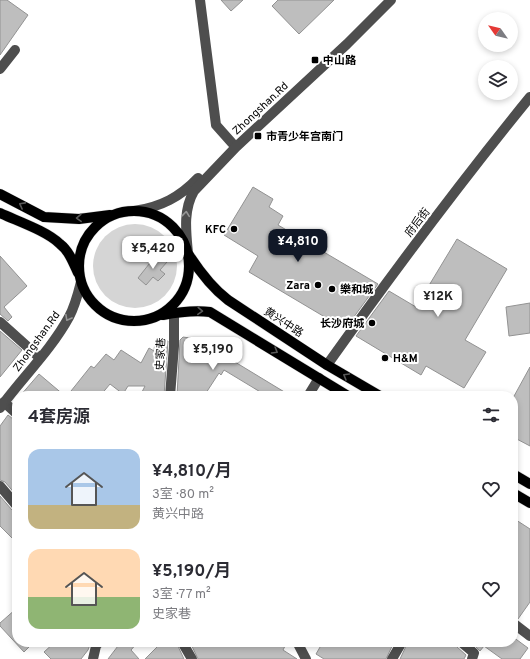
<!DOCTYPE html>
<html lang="zh">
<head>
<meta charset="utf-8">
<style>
	body { margin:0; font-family:Overpass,"Noto Sans SC",sans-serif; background:#f7f7f7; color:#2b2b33; height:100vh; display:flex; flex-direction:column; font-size:15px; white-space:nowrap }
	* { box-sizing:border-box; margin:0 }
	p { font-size:13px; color:#7c7c81 }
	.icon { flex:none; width:22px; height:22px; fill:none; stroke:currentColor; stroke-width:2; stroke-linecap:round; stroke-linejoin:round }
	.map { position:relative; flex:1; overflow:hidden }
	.details { position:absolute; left:12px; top:391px; width:506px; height:256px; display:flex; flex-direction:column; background:#fff; border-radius:16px; box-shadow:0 2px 6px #0003 }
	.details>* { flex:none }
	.needle { width:26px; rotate:304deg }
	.fabs { position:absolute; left:478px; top:12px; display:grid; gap:8px }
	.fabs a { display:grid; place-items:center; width:40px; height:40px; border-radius:50%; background:#fff; box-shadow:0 2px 6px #0003; font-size:20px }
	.price { position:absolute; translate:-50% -34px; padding:0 9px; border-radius:8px; background:#fff; color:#222; font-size:13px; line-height:26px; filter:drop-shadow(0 1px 2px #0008) }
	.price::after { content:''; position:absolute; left:50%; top:24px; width:12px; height:9px; margin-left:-6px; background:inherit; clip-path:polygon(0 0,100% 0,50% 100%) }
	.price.current { background:#111827; color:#fff }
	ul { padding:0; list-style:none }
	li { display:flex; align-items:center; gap:12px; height:100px; padding:0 16px }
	li span { display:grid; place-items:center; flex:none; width:112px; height:80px; border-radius:12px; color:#555 }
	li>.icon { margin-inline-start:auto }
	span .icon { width:48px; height:48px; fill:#fffc; stroke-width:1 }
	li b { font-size:17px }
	h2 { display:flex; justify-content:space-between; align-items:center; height:48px; padding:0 16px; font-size:17px }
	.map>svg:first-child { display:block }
</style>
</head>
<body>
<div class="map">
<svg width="530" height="659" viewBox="0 0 530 659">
	<rect width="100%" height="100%" fill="#fff"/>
	<circle fill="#d5d5d5" cx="135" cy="266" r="42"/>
	<g fill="#bebebe" stroke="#929292">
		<path d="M 0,0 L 7,0 L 28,15 L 0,55 Z"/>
		<path d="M 221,0 L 243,0 L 231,11 Z"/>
		<path d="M 278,0 L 334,0 L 299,34 L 272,6 Z"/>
		<path d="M 253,187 L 273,199 L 269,207 L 283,216 L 278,225 L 378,284 L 345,329 L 249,272 L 258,256 L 224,235 Z"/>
		<path d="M 457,239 L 507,269 L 465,340 L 486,352 L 464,388 L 426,366 L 421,375 L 356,336 L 389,291 L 416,307 Z"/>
		<path d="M 157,254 L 167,262 L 160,270 L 165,274 L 158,281 L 153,277 L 146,285 L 138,278 Z"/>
		<path d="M 0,256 L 27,286 L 4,307 L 12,317 L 8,321 L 0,314 Z"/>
		<path d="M 530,303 L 530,333 L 509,336 L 506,307 Z"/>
		<path d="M 0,331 L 22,350 L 0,377 Z"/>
		<path d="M 183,337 L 203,340 L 202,342 L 291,396 L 267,396 L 224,370 L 221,375 L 219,373 L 204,396 L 177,396 L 180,340 Z"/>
		<path d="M 155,341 L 168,341 L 164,396 L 140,396 L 145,386 L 128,386 L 123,394 L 110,384 L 100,396 L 67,396 L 91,366 L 94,368 L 106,354 L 114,360 L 121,350 L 141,363 L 149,348 L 154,351 Z"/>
		<path d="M 530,367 L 530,446 L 513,437 L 513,398 Z"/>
		<path d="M 39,374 L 65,396 L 20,396 Z"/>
		<path d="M 8,415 L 13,419 L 17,420 L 17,496 L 5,482 L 0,480 L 0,426 Z"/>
		<path d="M 0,496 L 12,510 L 17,512 L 17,543 L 0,526 Z"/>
		<path d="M 513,518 L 530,529 L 530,602 L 518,619 L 513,617 Z"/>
		<path d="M 17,608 L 17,642 L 34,642 L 24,652 L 0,626 L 0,623 Z"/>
		<path d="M 513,637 L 528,648 L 520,659 L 502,659 L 484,646 L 480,651 L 471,642 L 513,642 Z"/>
		<path d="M 55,642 L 91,642 L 88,650 L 81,659 L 51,659 L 44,652 Z"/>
		<path d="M 121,642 L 138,642 L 131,650 L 139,659 L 108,659 Z"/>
		<path d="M 162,642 L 176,642 L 184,659 L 145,659 Z"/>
		<path d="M 190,642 L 287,642 L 283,650 L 297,659 L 198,659 Z"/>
		<path d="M 323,642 L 394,642 L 386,659 L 324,659 L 316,654 Z"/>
		<path d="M 408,642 L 455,642 L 457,647 L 466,655 L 464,659 L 400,659 Z"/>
	</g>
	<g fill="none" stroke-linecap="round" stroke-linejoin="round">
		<g stroke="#dbdbdb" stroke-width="11">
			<g id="major">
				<path d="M 0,194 L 44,217 L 79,219 L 110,215"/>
				<circle cx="134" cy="266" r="55"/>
				<path d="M 0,213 C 17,221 47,231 60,244 C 69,251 73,262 78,273"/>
				<path d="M 189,255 C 200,272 211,287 228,300 L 327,365 L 380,396"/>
				<path d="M 163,315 C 179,312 194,310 210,312 L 348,396"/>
				<path d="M 513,474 L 530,484"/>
				<path d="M 513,493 L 530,503"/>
			</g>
		</g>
		<g stroke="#4e4e4e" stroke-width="10">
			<path d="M 200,0 L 216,125 L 232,143"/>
			<path d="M 0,69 L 15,50"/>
			<path d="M 134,211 C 161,207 180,197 198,178"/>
			<path d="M 188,253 C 186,232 183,210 194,191 L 236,147 L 347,44 L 391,0"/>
			<path d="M 0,322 L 40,358"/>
			<path d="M 327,365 C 392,274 459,184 530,97"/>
			<path d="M 170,396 L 174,346 L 174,313"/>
			<path d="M 308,396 L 319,378"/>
			<path d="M 4,402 L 17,414"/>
			<path d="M 0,408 C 22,378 51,350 69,317 C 75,306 78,294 81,282"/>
			<path d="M 0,486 L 17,506"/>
			<path d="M 513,623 L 530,636"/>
			<path d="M 182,642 L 192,659"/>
			<path d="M 297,642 L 306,659"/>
			<path d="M 461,642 L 474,653 L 472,659"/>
			<path d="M 93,659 L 96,646 L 99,642"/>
			<path d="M 392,659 L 402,642"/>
		</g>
		<use href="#major" stroke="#000" stroke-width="10"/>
	</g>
	<defs><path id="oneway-chevron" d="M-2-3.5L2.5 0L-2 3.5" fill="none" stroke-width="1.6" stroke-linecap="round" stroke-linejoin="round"/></defs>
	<g stroke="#595959">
		<use href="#oneway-chevron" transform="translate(22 205) rotate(-152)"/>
		<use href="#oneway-chevron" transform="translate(79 218) rotate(178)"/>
		<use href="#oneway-chevron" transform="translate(200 311) rotate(3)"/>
		<use href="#oneway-chevron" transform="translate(275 351) rotate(31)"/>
		<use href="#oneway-chevron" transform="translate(346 376) rotate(-150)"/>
	</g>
	<g stroke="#959595">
		<use href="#oneway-chevron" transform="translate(186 214) rotate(-84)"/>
		<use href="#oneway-chevron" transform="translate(68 318) rotate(119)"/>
	</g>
	<g fill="#000" stroke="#fff" stroke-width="1.5">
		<rect x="311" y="56" width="8" height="8" rx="2"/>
		<rect x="254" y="132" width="8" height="8" rx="2"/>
		<circle cx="234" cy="229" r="4"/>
		<circle cx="318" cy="285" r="4"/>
		<circle cx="332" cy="289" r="4"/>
		<circle cx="372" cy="323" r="4"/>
		<circle cx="385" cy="358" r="4"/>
	</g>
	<g text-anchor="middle" stroke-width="4" stroke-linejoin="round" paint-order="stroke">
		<g font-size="11" font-weight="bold" fill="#000" stroke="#fff" text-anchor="start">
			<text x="323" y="64">中山路</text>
			<text x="266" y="140">市青少年宫南门</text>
			<text x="226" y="233" text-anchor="end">KFC</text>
			<text x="310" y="289" text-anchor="end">Zara</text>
			<text x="340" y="293">樂和城</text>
			<text x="364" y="327" text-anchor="end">长沙府城</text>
			<text x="393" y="362">H&amp;M</text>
		</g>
		<g font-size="11" fill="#000" stroke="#fff">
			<text transform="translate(260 108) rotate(-43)" y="4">Zhongshan.Rd</text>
			<text transform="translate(417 222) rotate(-52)" y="4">府后街</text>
			<text transform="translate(284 322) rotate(33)" y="4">黄兴中路</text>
			<text transform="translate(36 341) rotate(-54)" y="4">Zhongshan.Rd</text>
			<text transform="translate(160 354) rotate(-87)" y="4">史家巷</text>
		</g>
	</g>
</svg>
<div class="fabs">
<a><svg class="needle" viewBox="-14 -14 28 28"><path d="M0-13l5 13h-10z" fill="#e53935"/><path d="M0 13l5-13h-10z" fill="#7c7c81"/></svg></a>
<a><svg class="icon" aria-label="layers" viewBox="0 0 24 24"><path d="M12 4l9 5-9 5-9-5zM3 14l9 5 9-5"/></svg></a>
</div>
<b class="price current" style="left:298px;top:263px">¥4,810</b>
<b class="price" style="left:153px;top:270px">¥5,420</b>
<b class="price" style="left:438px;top:318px">¥12K</b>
<b class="price" style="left:213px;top:371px">¥5,190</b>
<section class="details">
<h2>4套房源<svg class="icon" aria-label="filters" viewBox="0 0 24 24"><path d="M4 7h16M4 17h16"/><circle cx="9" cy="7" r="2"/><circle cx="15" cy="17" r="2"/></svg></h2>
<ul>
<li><span style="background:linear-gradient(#a9c7e8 70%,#c2b280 0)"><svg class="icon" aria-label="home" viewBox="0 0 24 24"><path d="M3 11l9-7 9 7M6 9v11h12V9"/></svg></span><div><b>¥4,810/月</b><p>3室 · 80 m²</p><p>黄兴中路</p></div><svg class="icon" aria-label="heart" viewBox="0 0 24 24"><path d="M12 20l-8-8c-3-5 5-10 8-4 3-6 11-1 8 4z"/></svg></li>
<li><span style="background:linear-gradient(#ffd9b3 60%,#8fb573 0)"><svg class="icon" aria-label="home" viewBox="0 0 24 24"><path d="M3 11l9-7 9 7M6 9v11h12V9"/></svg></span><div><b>¥5,190/月</b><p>3室 · 77 m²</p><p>史家巷</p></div><svg class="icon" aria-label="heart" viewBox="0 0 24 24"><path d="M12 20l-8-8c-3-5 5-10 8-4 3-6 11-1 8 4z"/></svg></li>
</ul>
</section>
</div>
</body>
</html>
